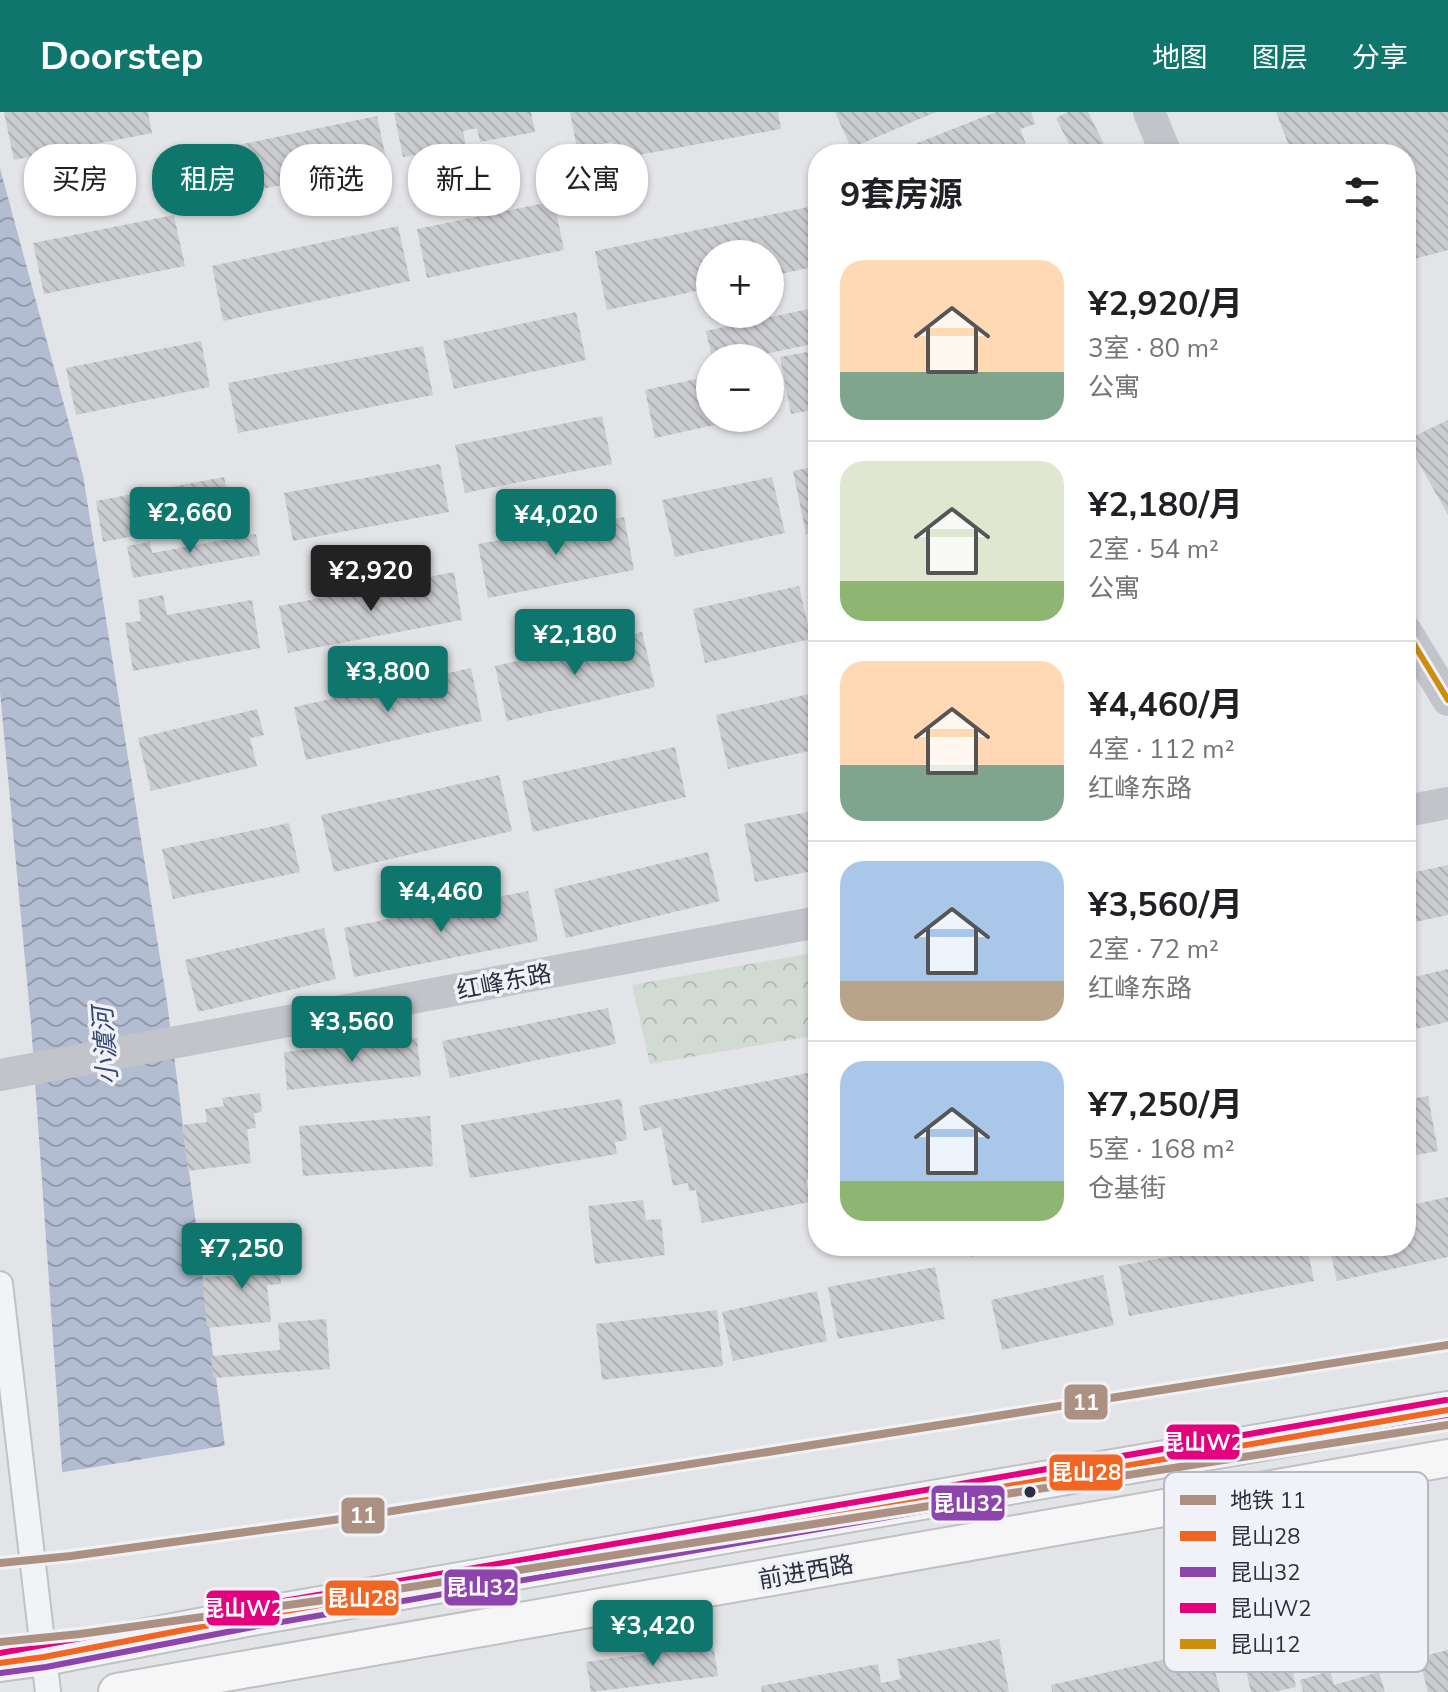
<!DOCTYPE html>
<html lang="zh">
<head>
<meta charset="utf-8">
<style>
	body { margin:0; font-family:"Nunito Sans","Noto Sans SC",sans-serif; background:#f2f2f2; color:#202124; height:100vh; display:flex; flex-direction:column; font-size:30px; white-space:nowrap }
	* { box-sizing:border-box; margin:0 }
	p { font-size:26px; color:#757577 }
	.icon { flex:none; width:44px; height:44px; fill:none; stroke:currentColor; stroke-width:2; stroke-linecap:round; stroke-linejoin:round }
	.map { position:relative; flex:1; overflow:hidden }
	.panel { position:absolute; left:808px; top:32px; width:608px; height:1112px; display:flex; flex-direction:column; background:#fff; border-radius:32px; box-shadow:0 2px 6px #0004 }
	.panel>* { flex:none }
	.guide { position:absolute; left:24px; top:32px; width:664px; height:72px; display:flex; gap:16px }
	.controls { position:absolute; left:696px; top:128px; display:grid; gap:16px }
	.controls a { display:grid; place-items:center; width:88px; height:88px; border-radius:50%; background:#fff; box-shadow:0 2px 6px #0004; font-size:40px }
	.price { position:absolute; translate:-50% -68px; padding:0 18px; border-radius:8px; background:#0f766e; color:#fff; font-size:26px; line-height:52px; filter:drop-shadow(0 2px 4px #0008) }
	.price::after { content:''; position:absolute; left:50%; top:48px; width:24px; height:18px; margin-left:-12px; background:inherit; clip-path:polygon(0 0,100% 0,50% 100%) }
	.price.on { background:#222; color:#fff }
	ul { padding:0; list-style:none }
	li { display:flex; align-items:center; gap:24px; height:200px; padding:0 32px }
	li+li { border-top:2px solid #e0e0e0 }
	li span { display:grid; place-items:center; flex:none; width:224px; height:160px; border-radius:24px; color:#555 }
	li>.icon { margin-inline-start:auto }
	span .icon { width:96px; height:96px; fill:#fffc; stroke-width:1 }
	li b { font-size:34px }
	h2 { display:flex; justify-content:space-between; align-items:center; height:96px; padding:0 32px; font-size:34px }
	.tag { padding:0 28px; border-radius:32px; background:#fff; box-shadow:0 2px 6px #0004; font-size:28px; line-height:72px }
	.tag.on { background:#0f766e; color:#fff }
	header { display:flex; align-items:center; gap:48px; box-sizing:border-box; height:112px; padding:0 40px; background:#0f766e; color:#fff }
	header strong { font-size:38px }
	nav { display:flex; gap:44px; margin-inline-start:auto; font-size:28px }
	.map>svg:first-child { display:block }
</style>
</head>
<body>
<header>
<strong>Doorstep</strong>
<nav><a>地图</a><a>图层</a><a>分享</a></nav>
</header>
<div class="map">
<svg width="1448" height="1580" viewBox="0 0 1448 1580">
	<defs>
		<pattern id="park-crowns" width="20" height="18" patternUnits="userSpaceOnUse" patternTransform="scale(2)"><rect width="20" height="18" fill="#d2dbd3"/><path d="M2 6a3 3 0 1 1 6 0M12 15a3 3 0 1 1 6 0" fill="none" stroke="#b4bcb6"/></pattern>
		<pattern id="water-waves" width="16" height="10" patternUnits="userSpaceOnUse" patternTransform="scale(2)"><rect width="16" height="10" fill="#b3bdd1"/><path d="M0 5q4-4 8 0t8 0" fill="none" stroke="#929aab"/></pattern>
		<pattern id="building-back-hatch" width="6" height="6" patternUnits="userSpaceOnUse" patternTransform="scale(2)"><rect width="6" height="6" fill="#cbccd0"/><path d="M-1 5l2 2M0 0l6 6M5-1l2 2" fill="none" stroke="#aeb0b4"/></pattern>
	</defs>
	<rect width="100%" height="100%" fill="#e3e4e7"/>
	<path fill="url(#park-crowns)" d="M 818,840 L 818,923 L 650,952 L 632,873 Z"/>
	<path fill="url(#water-waves)" d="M 0,56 L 83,363 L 167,890 L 231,1381 L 64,1385 L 31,912 L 0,580 Z"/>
	<path fill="#e3e4e7" d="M 229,1333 L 253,1580 L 80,1580 L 58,1361 Z"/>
	<g fill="url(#building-back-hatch)">
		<path d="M 4,0 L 148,0 L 152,21 L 14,48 Z"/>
		<path d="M 402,0 L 531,0 L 535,20 L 480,30 L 477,16 L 463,19 L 466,34 L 403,45 L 394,1 Z"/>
		<path d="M 570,0 L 778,0 L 781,17 L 617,47 L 613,30 L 577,37 Z"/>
		<path d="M 835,0 L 936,0 L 851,36 Z"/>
		<path d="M 996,0 L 1031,0 L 1035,12 L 1020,17 L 1030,42 L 889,42 Z"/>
		<path d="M 1068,0 L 1088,0 L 1108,40 L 1103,42 L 1074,42 L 1056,6 Z"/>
		<path d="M 1276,0 L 1448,0 L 1448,138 L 1406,149 L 1406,42 L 1292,42 Z"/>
		<path d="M 377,4 L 387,51 L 200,90 L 190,43 Z"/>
		<path d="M 554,89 L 564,138 L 427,166 L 417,117 Z"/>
		<path d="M 818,93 L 818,154 L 770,164 L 770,142 L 710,142 L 710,176 L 607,198 L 595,139 Z"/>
		<path d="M 174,103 L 185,154 L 44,182 L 33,131 Z"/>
		<path d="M 398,114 L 410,169 L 223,209 L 212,154 Z"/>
		<path d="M 818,195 L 818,231 L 745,246 L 712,246 L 706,219 Z"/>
		<path d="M 576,200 L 586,248 L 454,277 L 443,229 Z"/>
		<path d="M 201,229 L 210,275 L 76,303 L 66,256 Z"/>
		<path d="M 423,234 L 433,283 L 238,321 L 228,271 Z"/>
		<path d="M 818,238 L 818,297 L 791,302 L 780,245 Z"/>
		<path d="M 710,264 L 710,306 L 742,307 L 655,326 L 645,278 Z"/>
		<path d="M 602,304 L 612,352 L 465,381 L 455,333 Z"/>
		<path d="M 1448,308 L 1448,403 L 1406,328 Z"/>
		<path d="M 440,352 L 449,400 L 293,429 L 284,381 Z"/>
		<path d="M 818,354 L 818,419 L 806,422 L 793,359 Z"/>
		<path d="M 224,365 L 232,405 L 103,430 L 96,389 Z"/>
		<path d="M 772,365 L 785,421 L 675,445 L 662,388 Z"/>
		<path d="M 624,405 L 634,458 L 488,486 L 478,432 Z"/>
		<path d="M 256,422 L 260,443 L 133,466 L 127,434 L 150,430 L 152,441 Z"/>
		<path d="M 454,460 L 462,508 L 288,541 L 279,494 Z"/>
		<path d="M 799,474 L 811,527 L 705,551 L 693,497 Z"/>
		<path d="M 163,483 L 167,503 L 252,488 L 260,536 L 133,559 L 125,511 L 141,509 L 138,488 Z"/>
		<path d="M 642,520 L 655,575 L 507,609 L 495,554 Z"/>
		<path d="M 471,556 L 482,609 L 306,648 L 294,595 Z"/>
		<path d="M 818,580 L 818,637 L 728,657 L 716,603 Z"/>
		<path d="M 257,597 L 264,623 L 250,626 L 257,654 L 151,679 L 138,626 Z"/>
		<path d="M 675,635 L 686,685 L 533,720 L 522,669 Z"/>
		<path d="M 499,663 L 512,719 L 334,760 L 321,703 Z"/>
		<path d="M 818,698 L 818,758 L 755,770 L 744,712 Z"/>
		<path d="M 289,711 L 300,760 L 173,787 L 162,737 Z"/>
		<path d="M 708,740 L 720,789 L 566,826 L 554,777 Z"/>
		<path d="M 1448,753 L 1448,803 L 1406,812 L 1406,762 Z"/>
		<path d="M 528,779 L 538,829 L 354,865 L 344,816 Z"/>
		<path d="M 324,816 L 336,867 L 198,900 L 185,848 Z"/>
		<path d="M 1448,857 L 1448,910 L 1406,919 L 1406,867 Z"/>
		<path d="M 608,896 L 616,932 L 450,966 L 442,929 Z"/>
		<path d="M 417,926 L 421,964 L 287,978 L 284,940 Z"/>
		<path d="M 818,959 L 818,1066 L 806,1068 L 810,1090 L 702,1111 L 696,1078 L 689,1079 L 688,1071 L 673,1074 L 661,1015 L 644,1019 L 639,994 Z"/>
		<path d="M 260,981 L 262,1000 L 254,1001 L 256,1016 L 247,1017 L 251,1051 L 188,1059 L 182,1013 L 207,1010 L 205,997 L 224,994 L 222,986 Z"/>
		<path d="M 1428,984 L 1438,1039 L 1406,1045 L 1406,988 Z"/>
		<path d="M 621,987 L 627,1028 L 615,1030 L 617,1042 L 470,1066 L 461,1013 Z"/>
		<path d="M 430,1004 L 433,1054 L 303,1064 L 299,1014 Z"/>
		<path d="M 1448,1085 L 1448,1145 L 1337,1169 L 1329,1134 L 1406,1134 L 1406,1094 Z"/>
		<path d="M 643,1088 L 646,1108 L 661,1107 L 665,1143 L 595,1152 L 588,1094 Z"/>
		<path d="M 968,1134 L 1018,1134 L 1018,1135 L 970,1145 Z"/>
		<path d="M 1227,1134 L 1307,1134 L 1314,1169 L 1129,1204 L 1119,1154 Z"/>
		<path d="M 278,1138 L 281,1172 L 267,1173 L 271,1210 L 207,1216 L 202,1166 L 235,1163 L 233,1141 Z"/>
		<path d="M 935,1155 L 945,1207 L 838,1227 L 828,1175 Z"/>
		<path d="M 1103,1163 L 1114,1213 L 1002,1238 L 991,1188 Z"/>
		<path d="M 817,1179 L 827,1229 L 733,1249 L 722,1200 Z"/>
		<path d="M 717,1198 L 723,1254 L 602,1268 L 596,1212 Z"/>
		<path d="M 326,1207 L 330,1257 L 213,1266 L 211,1244 L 280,1238 L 278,1211 Z"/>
		<path d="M 1315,1458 L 1332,1535 L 1303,1541 L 1307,1558 L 1293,1562 L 1296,1575 L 1273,1580 L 1251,1580 L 1228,1477 Z"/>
		<path d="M 999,1527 L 1009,1580 L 762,1580 L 761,1574 L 878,1552 L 881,1571 L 901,1567 L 897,1547 Z"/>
		<path d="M 713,1532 L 718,1564 L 591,1580 L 586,1550 Z"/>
		<path d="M 1210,1537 L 1220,1580 L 1052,1580 L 1051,1573 Z"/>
		<path d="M 1448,1538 L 1448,1580 L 1428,1580 L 1419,1545 Z"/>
		<path d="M 1330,1559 L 1334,1573 L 1379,1560 L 1385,1580 L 1303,1580 L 1300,1568 Z"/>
	</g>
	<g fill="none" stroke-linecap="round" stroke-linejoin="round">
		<g stroke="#c1c2c5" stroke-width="28">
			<path id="street" d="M 0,1172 L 48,1580"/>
		</g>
		<g stroke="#bfc1c5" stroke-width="40">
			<g id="primary">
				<path d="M 0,1551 L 44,1545 L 251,1505 L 1448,1298"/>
				<path d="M 117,1580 L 1448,1346"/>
			</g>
		</g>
		<use href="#street" stroke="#f2f3f5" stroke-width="24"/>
		<g stroke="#c3c4c9" stroke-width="32">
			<path d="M 1149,0 L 1166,42"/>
			<path d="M 1406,519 L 1448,588"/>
			<path d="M 1406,699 L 1448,691"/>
			<path d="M 0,963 L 818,810"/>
		</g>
		<use href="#primary" stroke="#f6f6f7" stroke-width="36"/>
		<g stroke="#f1f2f7" stroke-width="12">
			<path id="bus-1" d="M 0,1551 L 44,1545 L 251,1505 L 1448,1298"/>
		</g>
		<g stroke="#f1f2f7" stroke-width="12">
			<path id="bus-2" d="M 1,1561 L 46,1555 L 253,1515 L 1448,1308"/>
		</g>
		<g stroke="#f1f2f7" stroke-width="12">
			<path id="bus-3" d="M 0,1541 L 249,1495 L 1446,1288"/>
		</g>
		<g stroke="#f1f2f7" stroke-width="12">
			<path id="bus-4" d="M 1406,519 L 1448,588"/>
		</g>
		<use href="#bus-1" stroke="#f26522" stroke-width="6"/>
		<use href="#bus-2" stroke="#8e44ad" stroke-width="6"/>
		<use href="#bus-3" stroke="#e5007d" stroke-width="6"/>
		<use href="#bus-4" stroke="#ce8e0d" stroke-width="6"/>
		<g stroke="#f1f2f7" stroke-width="14">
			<g id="metro-1">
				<path d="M 0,1451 L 71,1444 L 341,1407 L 1448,1233"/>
				<path d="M 0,1530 L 80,1522 L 353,1484 L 1448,1313"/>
			</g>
		</g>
		<use href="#metro-1" stroke="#ac9182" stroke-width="8"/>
	</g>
	<circle fill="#2b2f40" stroke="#f1f2f7" stroke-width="3" cx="1030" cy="1380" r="7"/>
	<g text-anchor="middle" stroke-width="7" stroke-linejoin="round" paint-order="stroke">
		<g font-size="24" fill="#2b2f40" stroke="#f1f2f7">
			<text transform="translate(504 870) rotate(-11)" y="8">红峰东路</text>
			<text transform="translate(806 1460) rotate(-10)" y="8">前进西路</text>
		</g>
		<g font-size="26" font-style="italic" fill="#374872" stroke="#f1f2f7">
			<text transform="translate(105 934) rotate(-94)" y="9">小澞河</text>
		</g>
	</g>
	<rect x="1164" y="1360" width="264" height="200" rx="12" fill="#f1f2f7" stroke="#b6b8c0" stroke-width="2"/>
	<rect x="1180" y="1383" width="36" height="10" fill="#ac9182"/>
	<rect x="1180" y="1419" width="36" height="10" fill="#f26522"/>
	<rect x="1180" y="1455" width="36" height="10" fill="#8e44ad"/>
	<rect x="1180" y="1491" width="36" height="10" fill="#e5007d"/>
	<rect x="1180" y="1527" width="36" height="10" fill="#ce8e0d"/>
	<g font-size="22" fill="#2b2f40">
		<text x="1230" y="1396">地铁 11</text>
		<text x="1230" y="1432">昆山28</text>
		<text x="1230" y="1468">昆山32</text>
		<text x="1230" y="1504">昆山W2</text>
		<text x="1230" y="1540">昆山12</text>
	</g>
	<g stroke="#f1f2f7" stroke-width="3">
		<rect x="1063" y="1271" width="46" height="38" rx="8" fill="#ac9182"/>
		<rect x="1165" y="1311" width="76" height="38" rx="8" fill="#e5007d"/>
		<rect x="1048" y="1341" width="76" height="39" rx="8" fill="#f26522"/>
		<rect x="930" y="1372" width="76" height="38" rx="8" fill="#8e44ad"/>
		<rect x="340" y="1384" width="46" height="39" rx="8" fill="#ac9182"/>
		<rect x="443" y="1456" width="76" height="39" rx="8" fill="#8e44ad"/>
		<rect x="324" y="1467" width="76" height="38" rx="8" fill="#f26522"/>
		<rect x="205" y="1477" width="76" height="38" rx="8" fill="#e5007d"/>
	</g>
	<g font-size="22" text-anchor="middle" font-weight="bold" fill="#fff">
		<text x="1086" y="1298">11</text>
		<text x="1203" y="1338">昆山W2</text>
		<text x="1086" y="1368">昆山28</text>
		<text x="968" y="1399">昆山32</text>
		<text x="363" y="1411">11</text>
		<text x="481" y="1483">昆山32</text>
		<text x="362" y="1494">昆山28</text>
		<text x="243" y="1504">昆山W2</text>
	</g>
</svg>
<div class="controls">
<a>+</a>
<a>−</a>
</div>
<b class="price" style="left:190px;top:443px">¥2,660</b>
<b class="price" style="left:556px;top:445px">¥4,020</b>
<b class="price on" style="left:371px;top:501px">¥2,920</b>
<b class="price" style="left:575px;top:565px">¥2,180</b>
<b class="price" style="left:388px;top:602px">¥3,800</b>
<b class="price" style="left:441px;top:822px">¥4,460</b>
<b class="price" style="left:352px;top:952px">¥3,560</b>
<b class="price" style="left:242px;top:1179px">¥7,250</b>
<b class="price" style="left:653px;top:1556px">¥3,420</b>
<div class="guide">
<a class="tag">买房</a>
<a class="tag on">租房</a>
<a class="tag">筛选</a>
<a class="tag">新上</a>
<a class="tag">公寓</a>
</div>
<section class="panel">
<h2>9套房源<svg class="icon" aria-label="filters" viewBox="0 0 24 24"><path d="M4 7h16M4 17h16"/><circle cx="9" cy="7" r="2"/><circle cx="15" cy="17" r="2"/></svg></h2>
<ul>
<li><span style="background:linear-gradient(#ffd9b3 70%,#7fa58c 0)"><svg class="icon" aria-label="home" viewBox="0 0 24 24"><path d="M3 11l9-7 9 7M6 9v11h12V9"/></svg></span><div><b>¥2,920/月</b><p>3室 · 80 m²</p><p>公寓</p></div></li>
<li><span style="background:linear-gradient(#dfe7d0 75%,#8fb573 0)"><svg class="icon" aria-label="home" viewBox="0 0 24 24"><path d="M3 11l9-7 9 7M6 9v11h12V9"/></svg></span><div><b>¥2,180/月</b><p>2室 · 54 m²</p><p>公寓</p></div></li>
<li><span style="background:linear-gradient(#ffd9b3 65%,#7fa58c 0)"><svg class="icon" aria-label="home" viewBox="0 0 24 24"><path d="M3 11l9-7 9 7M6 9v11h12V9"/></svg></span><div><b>¥4,460/月</b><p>4室 · 112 m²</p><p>红峰东路</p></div></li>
<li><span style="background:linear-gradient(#a9c7e8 75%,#b9a48a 0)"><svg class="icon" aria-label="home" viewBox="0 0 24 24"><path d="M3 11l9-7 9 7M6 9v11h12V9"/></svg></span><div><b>¥3,560/月</b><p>2室 · 72 m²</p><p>红峰东路</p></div></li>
<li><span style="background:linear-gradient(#a9c7e8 75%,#8fb573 0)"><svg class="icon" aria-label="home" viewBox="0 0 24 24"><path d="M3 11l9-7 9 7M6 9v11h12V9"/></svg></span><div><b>¥7,250/月</b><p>5室 · 168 m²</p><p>仓基街</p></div></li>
</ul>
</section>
</div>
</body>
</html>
